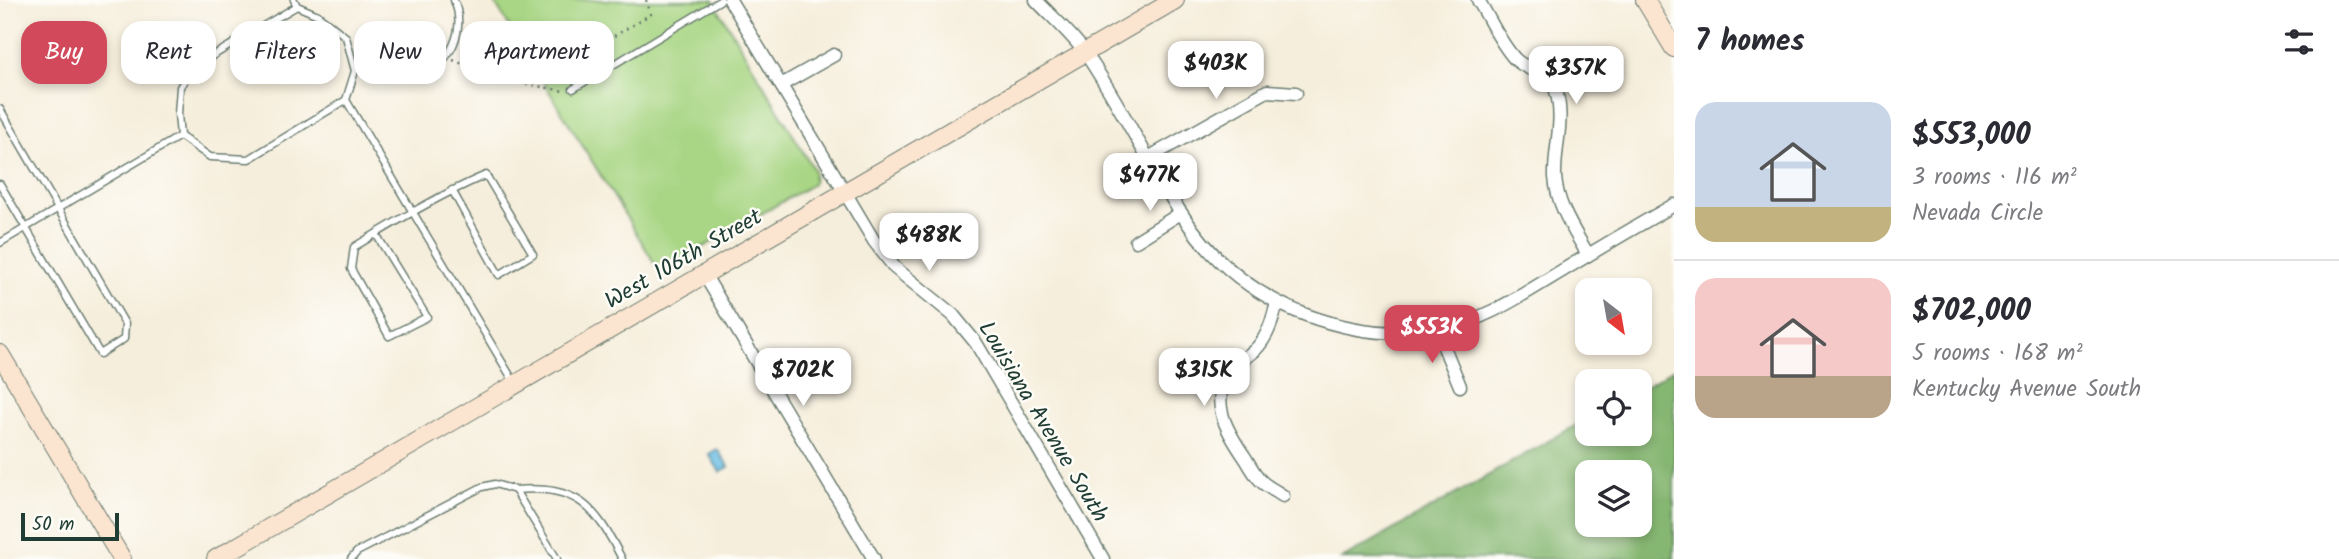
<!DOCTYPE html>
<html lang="en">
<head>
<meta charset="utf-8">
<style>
	body { margin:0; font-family:Kalam,sans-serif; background:#f2f2f3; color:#2b2b33; height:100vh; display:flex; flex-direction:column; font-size:26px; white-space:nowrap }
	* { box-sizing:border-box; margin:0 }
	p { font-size:23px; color:#7c7c81 }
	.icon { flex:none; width:38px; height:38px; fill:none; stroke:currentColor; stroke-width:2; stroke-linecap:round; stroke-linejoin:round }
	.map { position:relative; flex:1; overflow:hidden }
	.sheet { display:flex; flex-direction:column; background:#fff; width:665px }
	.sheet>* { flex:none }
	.banner { position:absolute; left:21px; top:21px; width:665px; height:63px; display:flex; gap:14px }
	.needle { width:46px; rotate:149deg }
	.buttons { position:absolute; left:1575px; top:278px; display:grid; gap:14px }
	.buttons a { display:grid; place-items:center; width:77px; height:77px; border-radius:14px; background:#fff; box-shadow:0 4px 10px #0003; font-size:35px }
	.scale { position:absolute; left:21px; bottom:18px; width:98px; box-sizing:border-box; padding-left:7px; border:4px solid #1f3d34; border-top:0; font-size:19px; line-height:24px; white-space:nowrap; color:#1f3d34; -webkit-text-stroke:5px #fdfcf7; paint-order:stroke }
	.price { position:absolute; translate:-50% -60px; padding:0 16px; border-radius:14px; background:#fff; color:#222; font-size:23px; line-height:46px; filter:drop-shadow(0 2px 4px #0008) }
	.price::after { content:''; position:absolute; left:50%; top:42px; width:21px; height:16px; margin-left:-10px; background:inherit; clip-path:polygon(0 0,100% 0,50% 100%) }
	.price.selected { background:#d1495b; color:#fff }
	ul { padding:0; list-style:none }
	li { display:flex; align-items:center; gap:21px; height:175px; padding:0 21px }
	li+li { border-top:2px solid #e1e1e2 }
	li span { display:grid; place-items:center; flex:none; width:196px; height:140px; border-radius:21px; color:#555 }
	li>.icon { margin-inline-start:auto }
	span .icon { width:84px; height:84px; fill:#fffc; stroke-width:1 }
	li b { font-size:30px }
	h2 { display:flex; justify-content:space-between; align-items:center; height:84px; padding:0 21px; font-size:30px }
	.pill { padding:0 24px; border-radius:21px; background:#fff; box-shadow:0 4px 10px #0003; font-size:24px; line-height:63px }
	.pill.selected { background:#d1495b; color:#fff }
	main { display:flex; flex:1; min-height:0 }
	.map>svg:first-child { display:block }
</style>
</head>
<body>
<main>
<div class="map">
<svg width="1674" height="559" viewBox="0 0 1674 559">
	<rect width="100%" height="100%" fill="#fdfcf7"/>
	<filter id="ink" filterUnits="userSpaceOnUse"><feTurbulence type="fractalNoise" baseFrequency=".0143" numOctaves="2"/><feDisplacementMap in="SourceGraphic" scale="14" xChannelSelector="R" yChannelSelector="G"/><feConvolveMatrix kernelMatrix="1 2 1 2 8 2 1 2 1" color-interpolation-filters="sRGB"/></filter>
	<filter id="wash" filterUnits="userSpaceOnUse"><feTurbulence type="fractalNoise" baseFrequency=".00686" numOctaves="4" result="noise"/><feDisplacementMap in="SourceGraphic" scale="28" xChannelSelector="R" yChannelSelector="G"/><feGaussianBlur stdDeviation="1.57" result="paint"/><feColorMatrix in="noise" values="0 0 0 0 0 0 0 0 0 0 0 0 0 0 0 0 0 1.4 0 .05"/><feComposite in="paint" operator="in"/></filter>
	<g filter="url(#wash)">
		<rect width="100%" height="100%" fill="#f6eedc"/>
		<path fill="#a8d684" stroke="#648a5c" stroke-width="2" d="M 493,0 L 713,0 L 814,170 L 813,184 L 660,272 Z"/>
		<path fill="#86b772" stroke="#527a53" stroke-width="2" fill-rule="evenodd" d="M 1674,369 L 1674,559 L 1342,559 L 1587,419 L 1587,434 L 1640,434 L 1640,389 ZM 1587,472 L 1640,472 L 1640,525 L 1587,525 Z"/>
		<g fill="#69bde5" stroke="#447d8c" stroke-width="2">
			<path d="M 310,50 L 318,62 L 293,77 L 285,65 Z"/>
			<path d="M 717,449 L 729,467 L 720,472 L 709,454 Z"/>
		</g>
	</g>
	<g filter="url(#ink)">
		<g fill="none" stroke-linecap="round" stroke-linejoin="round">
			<g stroke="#6a7b6f" stroke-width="9">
				<g id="lane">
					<path d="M 294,0 L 297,6 L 318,15 L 346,37 L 355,71 L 346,100 L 514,382"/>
					<path d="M 297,6 L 192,68 L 180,87 L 178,114 L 180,136 L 210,157 L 249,159 L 346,100"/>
					<path d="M 354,64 C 374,67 399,77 419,73 C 452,66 466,29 454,0"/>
					<path d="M 573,89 L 721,0"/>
					<path d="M 0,109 L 125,324 L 124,339 L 100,354 L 0,184"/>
					<path d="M 376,234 L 427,317 L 389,336 L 351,269 L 354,247 C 397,221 439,195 486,175 L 533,254 L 499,275 L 452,190"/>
					<path d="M 0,243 L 180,136"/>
					<path d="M 515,490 C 578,485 595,506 622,559"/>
					<path d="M 351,559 L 357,552 L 482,487 L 495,484 L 515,490 L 557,559"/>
				</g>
			</g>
			<g stroke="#6a7b6f" stroke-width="15">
				<g id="street">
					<path d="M 730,0 L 874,241 L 895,268 L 953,315 L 976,343 L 1103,559"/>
					<path d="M 1036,0 C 1052,17 1072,34 1086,54 C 1121,105 1147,162 1181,213 C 1211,260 1254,295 1306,315 C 1347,330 1393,337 1436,330 C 1482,323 1525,293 1565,269 C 1601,247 1637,226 1674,205"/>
					<path d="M 1478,0 C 1490,19 1500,43 1515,59 C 1528,72 1550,72 1556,91 C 1565,120 1554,148 1555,177 C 1557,206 1574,230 1588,255"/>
					<path d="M 781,85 L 834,55"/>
					<path d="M 1148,158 L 1267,91 L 1296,93"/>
					<path d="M 1136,241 L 1181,213"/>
					<path d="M 704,274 L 874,559"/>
					<path d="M 1277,302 C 1273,319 1268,337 1255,350 C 1247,357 1237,363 1231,371 C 1207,401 1228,433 1246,459 C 1250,466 1255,475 1261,481 C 1267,487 1276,491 1283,496"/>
					<path d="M 1437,330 L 1460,386"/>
				</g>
			</g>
			<g stroke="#6a7b6f" stroke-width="20">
				<g id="secondary">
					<path d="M 1645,0 L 1674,48"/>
					<path d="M 0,354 L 122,559"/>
					<path d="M 216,559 L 1175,0"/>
				</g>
			</g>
			<g stroke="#6a7b6f" stroke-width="2.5" stroke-dasharray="2 5" stroke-linecap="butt">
				<path d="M 558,34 C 563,44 559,56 564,66 L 651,14 L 646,0"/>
				<path d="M 453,60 L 499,79 L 564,91"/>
				<path d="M 564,66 L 570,82"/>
			</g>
			<use href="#lane" stroke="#fff" stroke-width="6"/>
			<use href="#street" stroke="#fff" stroke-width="12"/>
			<use href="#secondary" stroke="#fce5d0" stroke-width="18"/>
		</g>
	</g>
	<g text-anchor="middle" stroke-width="5" stroke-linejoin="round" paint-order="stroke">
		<g font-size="23" fill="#1f3d34" stroke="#fdfcf7">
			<text transform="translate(683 258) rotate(-30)" y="8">West 106th Street</text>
			<text transform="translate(1044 421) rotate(59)" y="8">Louisiana Avenue South</text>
		</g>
	</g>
</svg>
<div class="buttons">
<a><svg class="needle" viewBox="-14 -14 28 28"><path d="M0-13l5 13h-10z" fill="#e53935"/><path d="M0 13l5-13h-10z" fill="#7c7c81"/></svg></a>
<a><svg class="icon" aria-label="locate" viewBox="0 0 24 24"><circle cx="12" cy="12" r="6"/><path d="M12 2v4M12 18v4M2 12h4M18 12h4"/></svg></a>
<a><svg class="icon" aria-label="layers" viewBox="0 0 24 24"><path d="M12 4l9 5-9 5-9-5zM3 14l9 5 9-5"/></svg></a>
</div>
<div class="scale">50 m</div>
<b class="price" style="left:1216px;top:101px">$403K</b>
<b class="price" style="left:1576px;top:106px">$357K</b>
<b class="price" style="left:1150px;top:213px">$477K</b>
<b class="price" style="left:929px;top:273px">$488K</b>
<b class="price selected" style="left:1432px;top:365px">$553K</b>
<b class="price" style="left:803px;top:408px">$702K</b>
<b class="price" style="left:1204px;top:408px">$315K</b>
<div class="banner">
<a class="pill selected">Buy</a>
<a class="pill">Rent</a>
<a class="pill">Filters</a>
<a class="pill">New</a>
<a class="pill">Apartment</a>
</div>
</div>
<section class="sheet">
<h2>7 homes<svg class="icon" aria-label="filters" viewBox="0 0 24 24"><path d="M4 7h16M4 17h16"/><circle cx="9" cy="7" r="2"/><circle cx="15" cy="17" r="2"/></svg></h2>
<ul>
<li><span style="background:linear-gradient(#c9d6e8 75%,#c2b280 0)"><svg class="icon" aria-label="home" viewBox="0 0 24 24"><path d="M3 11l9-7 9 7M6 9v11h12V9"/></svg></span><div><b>$553,000</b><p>3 rooms · 116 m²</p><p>Nevada Circle</p></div></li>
<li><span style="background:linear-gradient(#f6c9c9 70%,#b9a48a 0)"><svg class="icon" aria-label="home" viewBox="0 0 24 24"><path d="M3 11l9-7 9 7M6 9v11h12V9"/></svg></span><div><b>$702,000</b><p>5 rooms · 168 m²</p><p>Kentucky Avenue South</p></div></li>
</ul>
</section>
</main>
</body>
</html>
